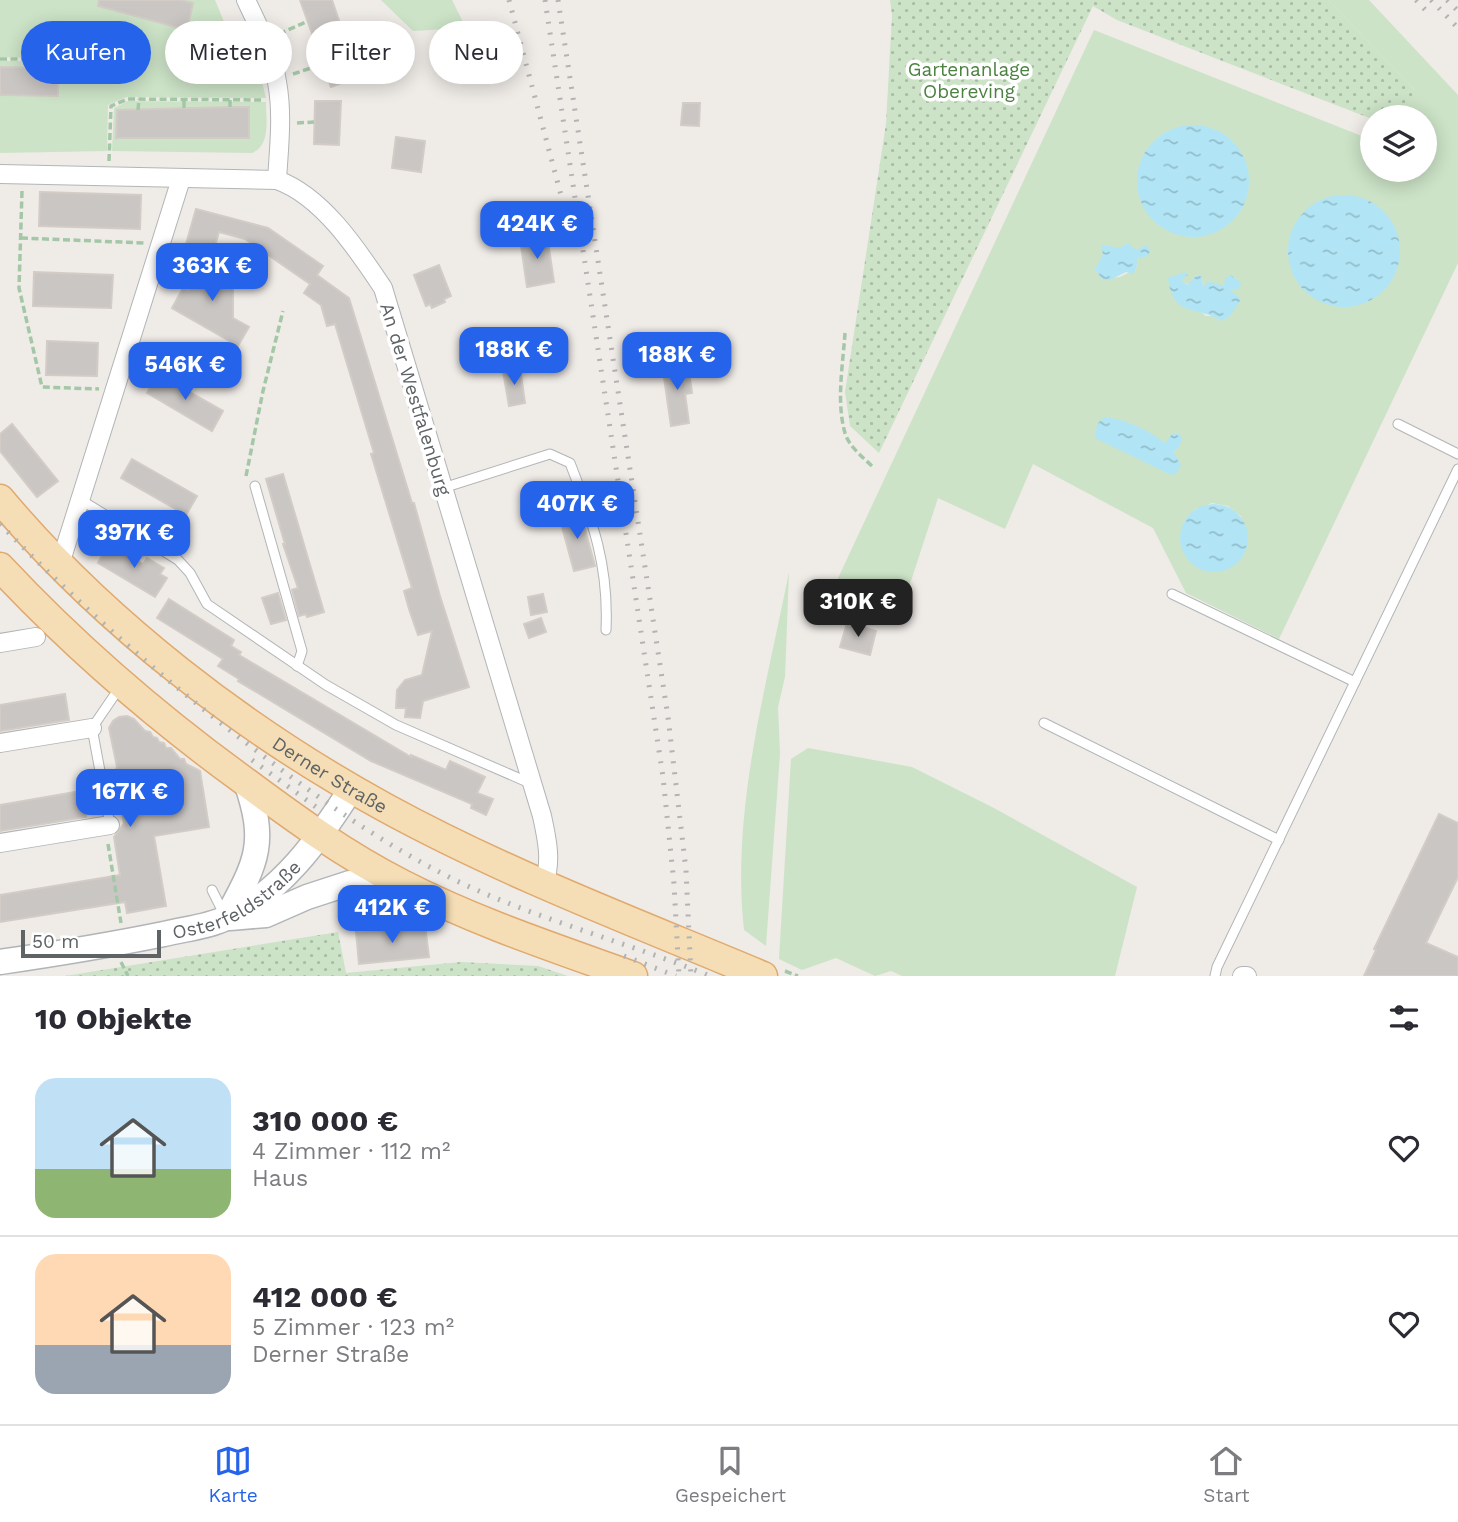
<!DOCTYPE html>
<html lang="de">
<head>
<meta charset="utf-8">
<style>
	body { margin:0; font-family:"Work Sans",sans-serif; background:#f2f2f3; color:#2b2b33; height:100vh; display:flex; flex-direction:column; font-size:26px; white-space:nowrap }
	* { box-sizing:border-box; margin:0 }
	p { font-size:23px; color:#7c7c81 }
	.icon { flex:none; width:38px; height:38px; fill:none; stroke:currentColor; stroke-width:2; stroke-linecap:round; stroke-linejoin:round }
	.map { position:relative; height:976px; overflow:hidden }
	.sheet { display:flex; flex-direction:column; background:#fff; flex:1 }
	.sheet>* { flex:none }
	.top-card { position:absolute; left:21px; top:21px; width:700px; height:63px; display:flex; gap:14px }
	.fabs { position:absolute; left:1360px; top:105px; display:grid; gap:14px }
	.fabs a { display:grid; place-items:center; width:77px; height:77px; border-radius:50%; background:#fff; box-shadow:0 4px 18px #0003; font-size:35px }
	.scale { position:absolute; left:21px; bottom:18px; width:140px; box-sizing:border-box; padding-left:7px; border:4px solid #5e6365; border-top:0; font-size:19px; line-height:24px; white-space:nowrap; color:#5e6365; -webkit-text-stroke:5px #fff; paint-order:stroke }
	.price { position:absolute; translate:-50% -60px; padding:0 16px; border-radius:14px; background:#2563eb; color:#fff; font-size:23px; line-height:46px; filter:drop-shadow(0 2px 4px #0008) }
	.price::after { content:''; position:absolute; left:50%; top:42px; width:21px; height:16px; margin-left:-10px; background:inherit; clip-path:polygon(0 0,100% 0,50% 100%) }
	.price.on { background:#222; color:#fff }
	ul { padding:0; list-style:none }
	li { display:flex; align-items:center; gap:21px; height:175px; padding:0 35px }
	li+li { border-top:2px solid #e1e1e2 }
	li span { display:grid; place-items:center; flex:none; width:196px; height:140px; border-radius:21px; color:#555 }
	li>.icon { margin-inline-start:auto }
	span .icon { width:84px; height:84px; fill:#fffc; stroke-width:1 }
	li b { font-size:30px }
	h2 { display:flex; justify-content:space-between; align-items:center; height:84px; padding:0 35px; font-size:30px }
	.pill { padding:0 24px; border-radius:32px; background:#fff; box-shadow:0 4px 18px #0003; font-size:24px; line-height:63px }
	.pill.on { background:#2563eb; color:#fff }
	.tabs { display:flex; justify-content:space-around; align-items:center; height:98px; border-top:2px solid #e1e1e2; background:#fff; font-size:19px; color:#7c7c81 }
	.tabs a { display:grid; justify-items:center; gap:4px }
	.tabs .on { color:#2563eb }
	.map>svg:first-child { display:block }
</style>
</head>
<body>
<div class="map">
<svg width="1458" height="976" viewBox="0 0 1458 976">
	<defs>
		<pattern id="park-dots" width="8" height="8" patternUnits="userSpaceOnUse" patternTransform="scale(1.75)"><rect width="8" height="8" fill="#cce3c7"/><path d="M2 2h.1M6 6h.1" fill="none" stroke="#a9bca5" stroke-width="1.8" stroke-linecap="round"/></pattern>
		<pattern id="water-ripples" width="26" height="14" patternUnits="userSpaceOnUse" patternTransform="scale(1.75)"><rect width="26" height="14" fill="#b1e5f5"/><path d="M2 4q2-2 4 0t4 0M15 11q2-2 4 0t4 0" fill="none" stroke="#93bdca"/></pattern>
	</defs>
	<rect width="100%" height="100%" fill="#efebe7"/>
	<g fill="#cce3c7" fill-rule="evenodd">
		<path d="M 0,0 L 215,0 L 244,70 L 258,66 L 266,98 L 127,97 L 108,105 L 107,151 L 0,153 L 0,61 L 36,61 L 46,52 L 89,52 L 89,41 L 53,27 L 53,35 L 48,35 L 48,44 L 34,58 L 0,57 Z"/>
		<path d="M 381,0 L 452,0 L 466,28 L 413,31 Z"/>
		<path d="M 1328,0 L 1369,0 L 1458,95 L 1458,263 L 1279,639 L 1186,593 L 1153,528 L 1033,464 L 1005,529 L 938,498 L 897,624 L 826,604 L 1094,30 L 1372,140 L 1372,170 L 1424,170 L 1424,117 L 1403,117 L 1415,90 ZM 1222,133 L 1233,142 L 1243,156 L 1227,225 L 1203,236 L 1175,234 ZM 1119,248 L 1136,250 L 1138,258 L 1136,269 L 1120,277 L 1102,279 L 1095,269 L 1098,268 L 1104,252 ZM 1185,272 L 1180,280 L 1189,285 L 1197,275 L 1202,277 L 1203,288 L 1224,286 L 1221,321 L 1213,316 L 1206,316 L 1170,289 ZM 1212,503 L 1228,506 L 1242,517 L 1194,510 Z"/>
		<path d="M 128,101 L 266,102 C 266,119 271,145 252,153 L 112,151 L 114,108 Z"/>
		<path d="M 789,572 L 785,677 L 778,707 L 780,754 L 766,946 L 744,930 C 731,810 766,689 789,572 Z"/>
		<path d="M 808,748 L 912,767 L 992,807 L 1137,887 L 1115,976 L 902,976 L 891,971 L 875,976 L 836,958 L 802,970 L 779,959 L 791,759 Z"/>
	</g>
	<g fill="url(#park-dots)">
		<path d="M 890,0 L 1328,0 L 1416,91 L 1403,117 L 1372,119 L 1117,20 L 1093,6 L 879,453 L 850,426 L 845,392 L 886,124 L 892,15 Z"/>
		<path d="M 53,26 L 84,27 L 84,40 L 89,40 L 89,52 L 48,52 L 48,35 L 53,35 Z"/>
		<path d="M 338,932 L 346,973 L 461,962 L 538,966 L 568,976 L 65,976 Z"/>
	</g>
	<g fill="url(#water-ripples)">
		<circle cx="1193" cy="181" r="56"/>
		<circle cx="1344" cy="251" r="56"/>
		<path d="M 1128,243 L 1136,250 L 1146,245 L 1150,250 L 1148,256 L 1138,258 L 1136,269 L 1132,274 L 1126,272 L 1110,280 L 1102,279 L 1094,268 L 1097,268 C 1098,260 1106,256 1101,247 L 1103,245 L 1119,248 Z"/>
		<path d="M 1185,272 L 1188,275 L 1181,280 L 1188,285 L 1197,275 L 1202,276 L 1203,287 L 1208,281 L 1224,286 L 1225,278 L 1231,275 L 1242,284 L 1238,289 L 1229,289 L 1241,299 L 1230,316 L 1221,321 C 1198,305 1173,319 1168,278 Z"/>
		<path d="M 1104,417 C 1126,419 1148,430 1165,443 L 1173,433 L 1179,434 L 1182,438 L 1179,447 L 1173,452 L 1181,464 L 1177,473 L 1171,475 L 1095,438 L 1097,424 Z"/>
		<circle cx="1214" cy="538" r="34"/>
	</g>
	<g fill="#cac6c3" stroke="#d3ccc6" stroke-width="2">
		<path d="M 99,0 L 180,0 L 193,3 L 187,30 L 98,6 Z"/>
		<path d="M 300,0 L 332,0 L 358,77 L 331,87 Z"/>
		<path d="M 0,67 L 58,68 L 58,96 L 0,95 Z"/>
		<path d="M 315,101 L 341,101 L 339,145 L 314,144 Z"/>
		<path d="M 683,103 L 700,103 L 699,126 L 681,125 Z"/>
		<path d="M 230,107 L 249,107 L 249,138 L 116,138 L 117,110 Z"/>
		<path d="M 396,137 L 425,141 L 421,172 L 392,168 Z"/>
		<path d="M 40,192 L 141,195 L 140,229 L 39,226 Z"/>
		<path d="M 196,209 L 268,228 L 323,266 L 317,275 L 349,298 L 412,503 L 414,503 L 440,596 L 469,687 L 423,701 L 420,718 L 405,717 L 406,708 L 396,708 L 397,690 L 405,680 L 422,675 L 432,631 L 418,635 L 409,609 L 404,591 L 412,588 L 371,454 L 374,453 L 335,324 L 327,326 L 321,305 L 304,293 L 310,284 L 245,239 L 219,232 L 211,259 L 184,251 Z"/>
		<path d="M 547,235 L 554,282 L 527,287 L 520,239 Z"/>
		<path d="M 196,263 L 233,274 L 233,318 L 249,327 L 238,346 L 172,308 L 183,288 L 188,291 Z"/>
		<path d="M 439,265 L 451,296 L 444,299 L 445,302 L 432,308 L 430,304 L 426,306 L 414,275 Z"/>
		<path d="M 34,272 L 113,275 L 111,308 L 33,306 Z"/>
		<path d="M 47,341 L 98,343 L 97,376 L 46,375 Z"/>
		<path d="M 680,362 L 682,373 L 689,372 L 692,393 L 685,394 L 689,423 L 671,426 L 662,364 Z"/>
		<path d="M 520,368 L 525,403 L 509,406 L 503,371 Z"/>
		<path d="M 158,374 L 223,411 L 212,431 L 147,393 Z"/>
		<path d="M 12,424 L 58,481 L 37,497 L 0,451 L 0,434 Z"/>
		<path d="M 132,459 L 197,496 L 186,515 L 121,478 Z"/>
		<path d="M 283,474 L 324,612 L 307,617 L 306,614 L 299,616 L 292,590 L 298,588 L 283,544 L 285,544 L 266,479 Z"/>
		<path d="M 580,511 L 595,566 L 574,571 L 559,516 Z"/>
		<path d="M 109,543 L 143,564 L 147,558 L 164,568 L 160,574 L 167,578 L 155,597 L 98,563 Z"/>
		<path d="M 278,593 L 286,620 L 271,624 L 262,598 Z"/>
		<path d="M 543,594 L 547,612 L 531,615 L 528,597 Z"/>
		<path d="M 169,599 L 234,640 L 231,646 L 241,652 L 239,655 L 411,757 L 411,755 L 446,770 L 450,761 L 485,777 L 477,793 L 493,799 L 486,815 L 471,808 L 472,804 L 371,761 L 238,681 L 239,679 L 218,666 L 223,659 L 157,618 Z"/>
		<path d="M 541,618 L 546,632 L 529,638 L 524,624 Z"/>
		<path d="M 847,623 L 876,631 L 870,655 L 840,647 Z"/>
		<path d="M 65,694 L 69,720 L 0,731 L 0,705 Z"/>
		<path d="M 127,716 L 134,719 L 145,731 L 150,732 L 153,737 L 157,738 L 159,742 L 164,743 L 166,748 L 171,748 L 180,759 L 184,759 L 186,764 L 200,771 L 209,827 L 154,836 L 166,906 L 127,913 L 125,902 L 0,922 L 0,895 L 120,875 L 114,837 L 124,823 L 115,771 L 117,767 L 109,728 L 113,721 L 119,717 Z"/>
		<path d="M 81,791 L 86,817 L 0,831 L 0,805 Z"/>
		<path d="M 1439,814 L 1458,823 L 1458,877 L 1426,943 L 1458,957 L 1458,976 L 1364,976 L 1376,950 L 1374,949 Z"/>
		<path d="M 425,925 L 429,957 L 359,964 L 356,932 Z"/>
	</g>
	<g fill="none" stroke-linecap="round" stroke-linejoin="round">
		<g stroke="#b2b5b7" stroke-width="11">
			<g id="lane">
				<path d="M 1398,424 L 1458,454"/>
				<path d="M 255,486 L 302,651 L 297,666"/>
				<path d="M 443,488 L 550,454 L 570,463 C 593,522 609,566 606,630"/>
				<path d="M 81,500 L 178,560 L 190,573 L 207,604 L 326,685 L 396,725 L 532,784"/>
				<path d="M 1172,594 L 1355,682"/>
				<path d="M 1044,723 L 1279,840"/>
				<path d="M 110,825 L 92,728 L 120,687"/>
				<path d="M 212,890 L 224,914"/>
				<path d="M 1215,976 L 1217,967 L 1458,469"/>
			</g>
		</g>
		<g stroke="#b2b5b7" stroke-width="20">
			<g id="street">
				<path d="M 246,0 C 258,26 273,53 277,82 C 283,114 279,147 277,180"/>
				<path d="M 0,174 L 277,180 C 322,196 357,249 383,288 L 542,816 C 547,839 552,861 544,884"/>
				<path d="M 60,564 L 181,179"/>
				<path d="M 0,643 L 36,637"/>
				<path d="M 0,743 L 92,728"/>
				<path d="M 0,843 L 110,825"/>
				<path d="M 1242,976 L 1247,976"/>
			</g>
		</g>
		<g stroke="#b1b5b8" stroke-width="27">
			<g id="secondary">
				<path d="M 228,915 C 257,861 267,843 246,782"/>
				<path d="M 230,918 L 266,915 L 307,897 L 350,883 L 369,881 L 401,883"/>
				<path id="s1" d="M 0,962 C 55,954 110,945 164,934 C 184,929 208,927 226,918 C 281,893 320,838 351,789"/>
			</g>
		</g>
		<g stroke="#e0a96e" stroke-width="31">
			<g id="primary">
				<path id="s2" d="M 0,499 C 104,623 245,731 386,808 C 507,874 637,923 763,976"/>
				<path d="M 0,567 C 74,646 155,716 243,780 C 294,818 345,855 402,884 C 476,922 555,948 633,976"/>
			</g>
		</g>
		<g stroke="#a4c8a7" stroke-width="3.5" stroke-dasharray="7 3.5" stroke-linecap="butt">
			<path d="M 279,34 L 308,21"/>
			<path d="M 0,59 L 35,59 L 48,48"/>
			<path d="M 35,59 L 35,67"/>
			<path d="M 293,74 L 323,64"/>
			<path d="M 230,100 L 230,107"/>
			<path d="M 184,108 L 184,99"/>
			<path d="M 138,110 L 139,99"/>
			<path d="M 297,123 L 314,122"/>
			<path d="M 109,161 L 111,106 L 128,99 L 261,100"/>
			<path d="M 22,191 L 19,288 L 42,387 L 99,389"/>
			<path d="M 21,238 L 145,243"/>
			<path d="M 845,333 C 843,364 836,402 845,433 C 849,447 864,458 874,468"/>
			<path d="M 246,476 L 263,391 L 283,311"/>
			<path d="M 108,844 L 121,923"/>
			<path d="M 121,962 L 128,976"/>
			<path d="M 785,971 L 798,976"/>
		</g>
		<use href="#lane" stroke="#fff" stroke-width="9"/>
		<use href="#street" stroke="#fff" stroke-width="18"/>
		<use href="#secondary" stroke="#fff" stroke-width="24"/>
		<use href="#primary" stroke="#f5deb5" stroke-width="28"/>
		<g stroke="#b2b3b3" stroke-width="5" stroke-dasharray="2 9" stroke-linecap="butt">
			<path d="M 509,0 L 574,244"/>
			<path d="M 545,0 L 663,777 L 674,884 L 679,976"/>
			<path d="M 558,0 L 668,717 L 686,870 L 691,976"/>
			<path d="M 1416,0 L 1430,15"/>
			<path d="M 1431,0 L 1458,28"/>
			<path d="M 1447,0 L 1458,11"/>
			<path d="M 0,524 C 84,610 174,689 270,761 C 329,806 390,848 457,881 C 539,920 626,942 710,976"/>
			<path d="M 252,760 L 320,810"/>
			<path d="M 624,956 L 676,976"/>
		</g>
	</g>
	<g text-anchor="middle" stroke-width="7" stroke-linejoin="round" paint-order="stroke">
		<g font-size="19" fill="#4b8241" stroke="#fff">
			<text x="969" y="76">Gartenanlage<tspan x="969" dy="22">Obereving</tspan></text>
		</g>
		<g font-size="19" fill="#5e6365" stroke="#fff">
			<text transform="translate(416 399) rotate(73)" y="7">An der Westfalenburg</text>
			<text dy="7" stroke="none"><textPath href="#s2" startOffset="432">Derner Straße</textPath></text>
			<text dy="7" stroke="none"><textPath href="#s1" startOffset="248">Osterfeldstraße</textPath></text>
		</g>
	</g>
</svg>
<div class="fabs">
<a><svg class="icon" aria-label="layers" viewBox="0 0 24 24"><path d="M12 4l9 5-9 5-9-5zM3 14l9 5 9-5"/></svg></a>
</div>
<div class="scale">50 m</div>
<b class="price" style="left:537px;top:261px">424K €</b>
<b class="price" style="left:212px;top:303px">363K €</b>
<b class="price" style="left:514px;top:387px">188K €</b>
<b class="price" style="left:677px;top:392px">188K €</b>
<b class="price" style="left:185px;top:402px">546K €</b>
<b class="price" style="left:577px;top:541px">407K €</b>
<b class="price" style="left:134px;top:570px">397K €</b>
<b class="price on" style="left:858px;top:639px">310K €</b>
<b class="price" style="left:130px;top:829px">167K €</b>
<b class="price" style="left:392px;top:945px">412K €</b>
<div class="top-card">
<a class="pill on">Kaufen</a>
<a class="pill">Mieten</a>
<a class="pill">Filter</a>
<a class="pill">Neu</a>
</div>
</div>
<section class="sheet">
<h2>10 Objekte<svg class="icon" aria-label="filters" viewBox="0 0 24 24"><path d="M4 7h16M4 17h16"/><circle cx="9" cy="7" r="2"/><circle cx="15" cy="17" r="2"/></svg></h2>
<ul>
<li><span style="background:linear-gradient(#bfe0f5 65%,#8fb573 0)"><svg class="icon" aria-label="home" viewBox="0 0 24 24"><path d="M3 11l9-7 9 7M6 9v11h12V9"/></svg></span><div><b>310 000 €</b><p>4 Zimmer · 112 m²</p><p>Haus</p></div><svg class="icon" aria-label="heart" viewBox="0 0 24 24"><path d="M12 20l-8-8c-3-5 5-10 8-4 3-6 11-1 8 4z"/></svg></li>
<li><span style="background:linear-gradient(#ffd9b3 65%,#9aa5b1 0)"><svg class="icon" aria-label="home" viewBox="0 0 24 24"><path d="M3 11l9-7 9 7M6 9v11h12V9"/></svg></span><div><b>412 000 €</b><p>5 Zimmer · 123 m²</p><p>Derner Straße</p></div><svg class="icon" aria-label="heart" viewBox="0 0 24 24"><path d="M12 20l-8-8c-3-5 5-10 8-4 3-6 11-1 8 4z"/></svg></li>
</ul>
</section>
<nav class="tabs">
<a class="on"><svg class="icon" aria-label="map" viewBox="0 0 24 24"><path d="M3 6l6-2 6 2 6-2v14l-6 2-6-2-6 2zM9 4v14M15 6v14"/></svg>Karte</a>
<a><svg class="icon" aria-label="saved" viewBox="0 0 24 24"><path d="M7 4h10v16l-5-4-5 4z"/></svg>Gespeichert</a>
<a><svg class="icon" aria-label="home" viewBox="0 0 24 24"><path d="M3 11l9-7 9 7M6 9v11h12V9"/></svg>Start</a>
</nav>
</body>
</html>
